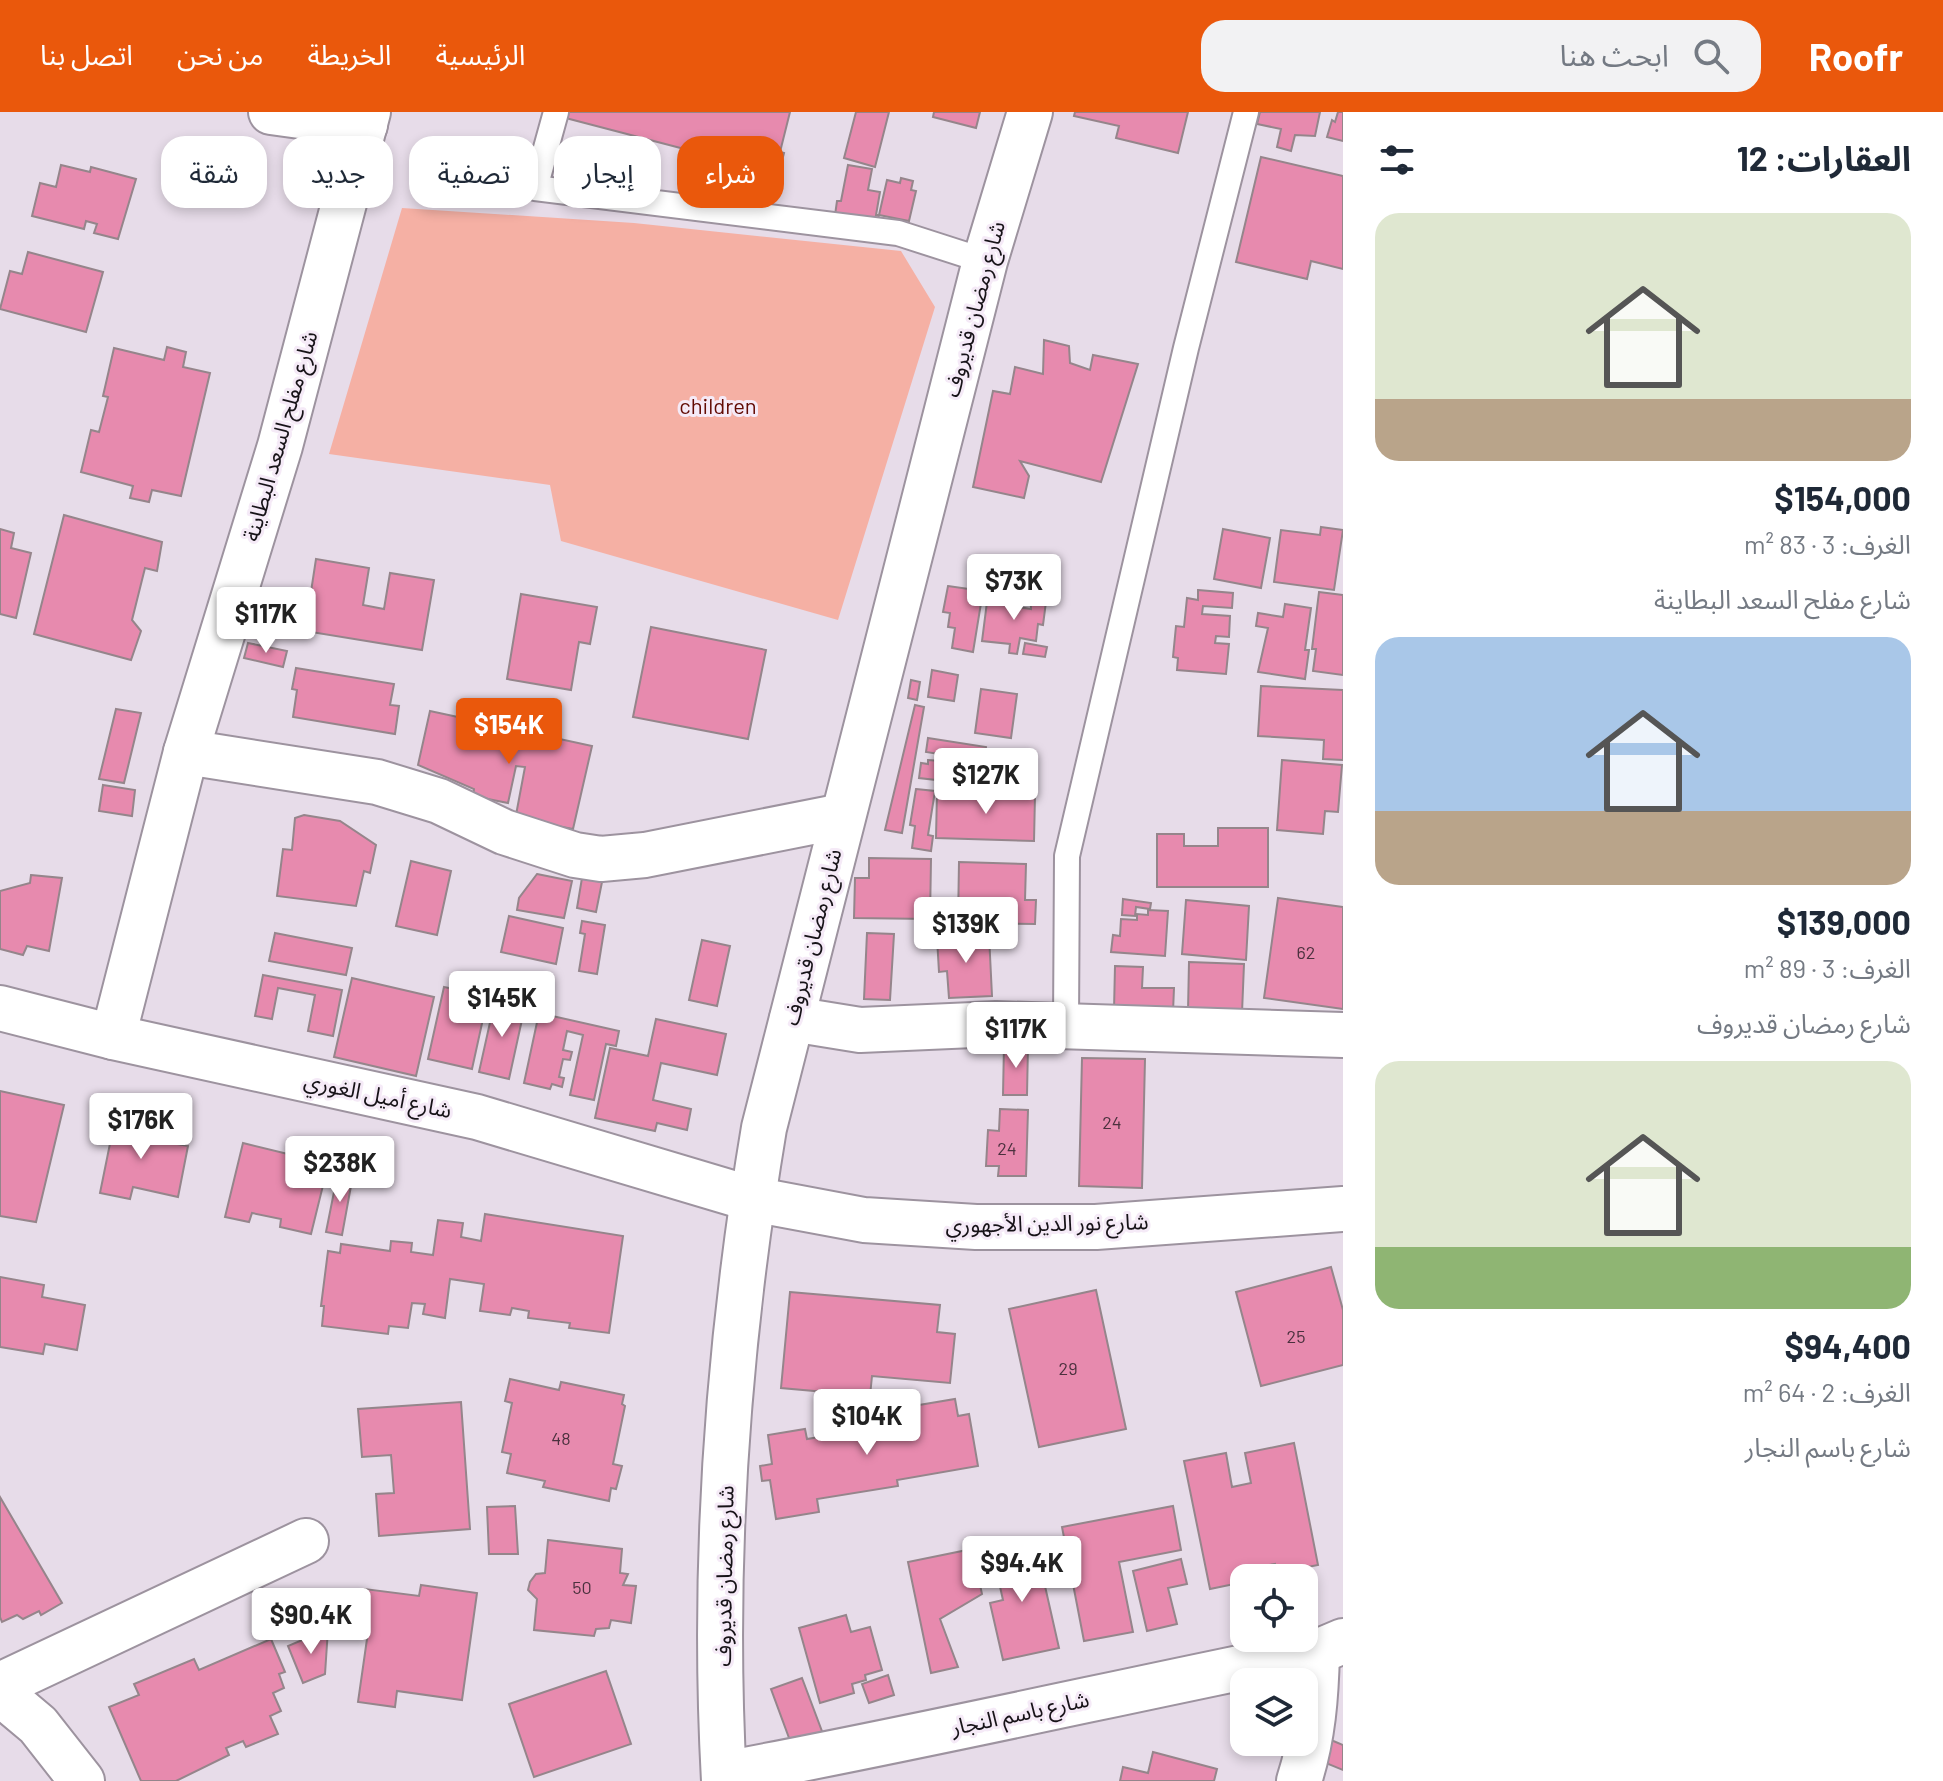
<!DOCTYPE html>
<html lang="ar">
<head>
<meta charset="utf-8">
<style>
	body { margin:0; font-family:Barlow,"Noto Sans Arabic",sans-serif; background:#f2f2f3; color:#1f2937; direction:rtl; height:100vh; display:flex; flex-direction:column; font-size:30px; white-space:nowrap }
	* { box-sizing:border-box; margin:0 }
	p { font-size:26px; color:#747a83 }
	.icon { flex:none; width:44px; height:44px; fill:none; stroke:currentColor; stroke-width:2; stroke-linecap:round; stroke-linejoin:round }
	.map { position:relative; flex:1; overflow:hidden; direction:ltr }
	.side { display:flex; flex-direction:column; background:#fff; width:600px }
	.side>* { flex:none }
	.banner { position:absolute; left:24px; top:24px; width:760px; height:72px; direction:rtl; display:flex; gap:16px }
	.tools { position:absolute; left:1230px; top:1452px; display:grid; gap:16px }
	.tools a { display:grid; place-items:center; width:88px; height:88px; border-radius:16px; background:#fff; box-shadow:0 4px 12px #0003; font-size:40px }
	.price { position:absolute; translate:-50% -68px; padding:0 18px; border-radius:8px; background:#fff; color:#222; font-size:26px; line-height:52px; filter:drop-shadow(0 2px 4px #0008) }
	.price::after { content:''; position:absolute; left:50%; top:48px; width:24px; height:18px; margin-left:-12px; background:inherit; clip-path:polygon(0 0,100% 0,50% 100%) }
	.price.active { background:#ea580c; color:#fff }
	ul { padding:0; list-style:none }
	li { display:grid; align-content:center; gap:16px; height:424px; padding:0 32px }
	li span { display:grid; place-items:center; height:248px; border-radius:24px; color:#555 }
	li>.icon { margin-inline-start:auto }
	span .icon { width:144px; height:144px; fill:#fffc; stroke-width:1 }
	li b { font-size:34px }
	h2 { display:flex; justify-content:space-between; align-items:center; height:96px; padding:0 32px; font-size:34px }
	.tag { padding:0 28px; border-radius:24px; background:#fff; box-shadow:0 4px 12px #0003; font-size:28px; line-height:72px }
	.tag.active { background:#ea580c; color:#fff }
	header { display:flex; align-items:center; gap:48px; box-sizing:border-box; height:112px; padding:0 40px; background:#ea580c; color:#fff }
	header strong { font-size:38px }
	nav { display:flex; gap:44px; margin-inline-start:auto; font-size:28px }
	.search { width:560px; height:72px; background:#f2f2f3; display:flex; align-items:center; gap:20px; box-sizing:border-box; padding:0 28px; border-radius:24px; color:#747a83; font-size:30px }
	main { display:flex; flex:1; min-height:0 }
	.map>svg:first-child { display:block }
</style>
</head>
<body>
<header>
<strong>Roofr</strong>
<div class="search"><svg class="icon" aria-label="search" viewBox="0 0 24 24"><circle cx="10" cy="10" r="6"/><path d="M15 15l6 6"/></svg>ابحث هنا</div>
<nav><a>الرئيسية</a><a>الخريطة</a><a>من نحن</a><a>اتصل بنا</a></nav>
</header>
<main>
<section class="side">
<h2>العقارات: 12<svg class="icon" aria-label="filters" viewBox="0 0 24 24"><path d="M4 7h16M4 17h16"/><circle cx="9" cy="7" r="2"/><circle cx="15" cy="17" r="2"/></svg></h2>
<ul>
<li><span style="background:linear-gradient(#dfe7d0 75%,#b9a48a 0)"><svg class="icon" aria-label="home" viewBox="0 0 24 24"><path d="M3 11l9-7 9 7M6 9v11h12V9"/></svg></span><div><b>$154,000</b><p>الغرف: 3 · 83 m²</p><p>شارع مفلح السعد البطاينة</p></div></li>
<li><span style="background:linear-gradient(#a9c7e8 70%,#b9a48a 0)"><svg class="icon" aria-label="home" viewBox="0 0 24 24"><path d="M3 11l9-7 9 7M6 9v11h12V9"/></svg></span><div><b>$139,000</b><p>الغرف: 3 · 89 m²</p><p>شارع رمضان قديروف</p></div></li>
<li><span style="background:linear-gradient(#dfe7d0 75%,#8fb573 0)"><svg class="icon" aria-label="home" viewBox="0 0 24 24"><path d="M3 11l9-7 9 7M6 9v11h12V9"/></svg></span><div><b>$94,400</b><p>الغرف: 2 · 64 m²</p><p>شارع باسم النجار</p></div></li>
</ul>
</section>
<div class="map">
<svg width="1343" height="1669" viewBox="0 0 1343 1669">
	<rect width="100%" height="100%" fill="#e7dce9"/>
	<path fill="#f5b0a4" d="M 402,96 L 634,111 L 901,139 L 935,195 L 838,508 L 561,429 L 550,373 L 329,342 Z"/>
	<g fill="#e78aae" stroke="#95858b" stroke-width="2">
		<path d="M 559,0 L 790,0 L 780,40 L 784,41 L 775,76 L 734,66 L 738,51 L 558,4 Z"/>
		<path d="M 856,0 L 889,0 L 875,55 L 844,46 Z"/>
		<path d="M 934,0 L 980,0 L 976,16 L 933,5 Z"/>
		<path d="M 1075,0 L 1188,0 L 1178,41 L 1116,26 L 1119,14 L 1074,4 Z"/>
		<path d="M 1260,0 L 1320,0 L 1315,24 L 1295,23 L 1291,39 L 1277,35 L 1281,17 L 1257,12 Z"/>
		<path d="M 1338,0 L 1343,0 L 1343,29 L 1327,25 L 1332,8 L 1335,10 Z"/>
		<path d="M 1261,45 L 1343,64 L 1343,157 L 1311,149 L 1307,167 L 1236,150 Z"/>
		<path d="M 61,53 L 90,60 L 91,55 L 136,67 L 118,127 L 94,121 L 97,112 L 86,109 L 84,117 L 32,104 L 40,71 L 56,75 Z"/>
		<path d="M 848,53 L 872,57 L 868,78 L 880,80 L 876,103 L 879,103 L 878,107 L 835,103 L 837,89 L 841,89 Z"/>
		<path d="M 901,66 L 913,69 L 911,78 L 916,79 L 909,109 L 879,103 L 887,68 L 900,71 Z"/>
		<path d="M 28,140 L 103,160 L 86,220 L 0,197 L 10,159 L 22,162 Z"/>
		<path d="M 1044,228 L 1069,234 L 1070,251 L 1090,258 L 1093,243 L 1138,252 L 1101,370 L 1020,349 L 1029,364 L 1024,386 L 973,375 L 993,279 L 1010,282 L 1015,255 L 1043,262 Z"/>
		<path d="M 167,235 L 186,240 L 183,255 L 210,261 L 181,384 L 152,378 L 149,390 L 130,386 L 133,374 L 81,360 L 91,318 L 99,320 L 108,285 L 103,284 L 114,236 L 164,248 Z"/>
		<path d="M 64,403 L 162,430 L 157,459 L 145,456 L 132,508 L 141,519 L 131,548 L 34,522 Z"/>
		<path d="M 1321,415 L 1343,418 L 1334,478 L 1274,470 L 1281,418 L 1320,423 Z"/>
		<path d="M 0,417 L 14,421 L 11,436 L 31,441 L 16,506 L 0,502 Z"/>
		<path d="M 1223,417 L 1270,426 L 1261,476 L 1214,467 Z"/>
		<path d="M 316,447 L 369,456 L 363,493 L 384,497 L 390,461 L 434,468 L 422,538 L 305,519 Z"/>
		<path d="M 948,474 L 983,479 L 973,540 L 952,536 L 955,516 L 948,515 L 950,501 L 943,500 Z"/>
		<path d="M 1198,478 L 1233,481 L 1232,496 L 1203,494 L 1202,502 L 1230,504 L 1229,525 L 1216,524 L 1215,531 L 1229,532 L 1226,562 L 1177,558 L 1178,546 L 1173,545 L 1176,514 L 1184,515 L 1187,486 L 1198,488 Z"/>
		<path d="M 1030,479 L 1047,482 L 1043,513 L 1038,512 L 1036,529 L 1020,526 L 1017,542 L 1009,541 L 1010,532 L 982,529 L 987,490 L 1031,497 Z"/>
		<path d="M 1319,480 L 1343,483 L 1343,563 L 1313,559 L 1316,537 L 1312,537 Z"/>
		<path d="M 521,482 L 597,495 L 590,532 L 579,530 L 571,578 L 507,567 Z"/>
		<path d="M 1285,492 L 1311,496 L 1305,538 L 1309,538 L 1305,567 L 1258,560 L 1268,516 L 1256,514 L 1258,501 L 1283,505 Z"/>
		<path d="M 651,515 L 766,538 L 748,627 L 633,605 Z"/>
		<path d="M 248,531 L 287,539 L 283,555 L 244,546 Z"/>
		<path d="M 1025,531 L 1047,535 L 1045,545 L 1023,542 Z"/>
		<path d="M 296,556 L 394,572 L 390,593 L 399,594 L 395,622 L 293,605 L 297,578 L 292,577 Z"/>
		<path d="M 932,558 L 958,563 L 954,589 L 928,585 Z"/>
		<path d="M 911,568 L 920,570 L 917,588 L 908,586 Z"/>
		<path d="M 1261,574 L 1343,578 L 1343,648 L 1323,647 L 1324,628 L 1258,624 Z"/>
		<path d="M 981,577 L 1017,582 L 1011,626 L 975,621 Z"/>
		<path d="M 915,593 L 924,595 L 902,721 L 885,718 Z"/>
		<path d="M 116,597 L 141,601 L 124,671 L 99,667 Z"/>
		<path d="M 430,599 L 592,634 L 573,717 L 526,708 L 516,703 L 525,655 L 516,654 L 508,691 L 473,684 L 474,677 L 418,653 Z"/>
		<path d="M 928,626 L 986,635 L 984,649 L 926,640 Z"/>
		<path d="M 928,648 L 940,649 L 939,654 L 982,659 L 980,673 L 919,666 L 921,651 L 928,652 Z"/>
		<path d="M 1282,648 L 1342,653 L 1338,700 L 1325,699 L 1323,722 L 1277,718 Z"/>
		<path d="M 103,673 L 135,678 L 132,704 L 99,699 Z"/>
		<path d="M 916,677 L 935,679 L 928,723 L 933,724 L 931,739 L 912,736 L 915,714 L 910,713 Z"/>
		<path d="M 937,680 L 1035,683 L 1034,729 L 936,726 Z"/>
		<path d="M 304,703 L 340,709 L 376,733 L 370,761 L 364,759 L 356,794 L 277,784 L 283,737 L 292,738 L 295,706 Z"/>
		<path d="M 1218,716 L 1268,716 L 1268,775 L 1157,775 L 1157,722 L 1184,722 L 1184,734 L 1218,734 Z"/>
		<path d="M 869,746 L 931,747 L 930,807 L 854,806 L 855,766 L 869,766 Z"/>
		<path d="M 411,749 L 451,759 L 437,823 L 396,814 Z"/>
		<path d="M 959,750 L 1026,752 L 1025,788 L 1036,788 L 1035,812 L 958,811 Z"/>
		<path d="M 537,762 L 572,769 L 564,806 L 517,798 L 519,786 Z"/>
		<path d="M 31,763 L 62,766 L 49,839 L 27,834 L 23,843 L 0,837 L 0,779 L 30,771 Z"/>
		<path d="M 582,766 L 602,770 L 596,800 L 577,796 Z"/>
		<path d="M 1278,786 L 1343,795 L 1343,897 L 1264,886 Z"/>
		<path d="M 1123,787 L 1151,791 L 1150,797 L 1136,795 L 1135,804 L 1122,803 Z"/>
		<path d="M 1186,788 L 1249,794 L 1246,848 L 1182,842 Z"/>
		<path d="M 1148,798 L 1168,799 L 1165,844 L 1111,840 L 1113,823 L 1120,824 L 1121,807 L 1137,808 L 1137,802 L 1148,803 Z"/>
		<path d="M 509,804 L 563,816 L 556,852 L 501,840 Z"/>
		<path d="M 582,809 L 605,813 L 597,862 L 579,859 L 585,822 L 580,821 Z"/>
		<path d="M 275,821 L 352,836 L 346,863 L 269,849 Z"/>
		<path d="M 867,821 L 894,822 L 890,888 L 864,887 Z"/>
		<path d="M 989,823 L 992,884 L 949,886 L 947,859 L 939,860 L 937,826 Z"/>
		<path d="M 702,828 L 730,834 L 717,894 L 689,888 Z"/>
		<path d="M 1189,850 L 1244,852 L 1242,901 L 1188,899 Z"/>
		<path d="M 1115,854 L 1143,855 L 1142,876 L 1174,876 L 1173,900 L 1114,898 Z"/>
		<path d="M 263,863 L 342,878 L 333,924 L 308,919 L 315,883 L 278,876 L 272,907 L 255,904 Z"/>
		<path d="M 352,866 L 434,885 L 416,964 L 334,945 Z"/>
		<path d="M 444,875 L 488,884 L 472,957 L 428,947 Z"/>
		<path d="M 495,888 L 525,894 L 509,967 L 479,960 Z"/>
		<path d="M 539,901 L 619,919 L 616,934 L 606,932 L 594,988 L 570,983 L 583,923 L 567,919 L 563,938 L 572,940 L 570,948 L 563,947 L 559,965 L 564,966 L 562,975 L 552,972 L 550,977 L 524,971 Z"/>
		<path d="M 656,907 L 726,922 L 717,963 L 661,951 L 653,988 L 691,997 L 687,1018 L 657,1011 L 655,1019 L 595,1006 L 610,936 L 648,944 Z"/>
		<path d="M 1004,933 L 1028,933 L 1027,983 L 1003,983 Z"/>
		<path d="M 1082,946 L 1145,947 L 1142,1076 L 1079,1074 Z"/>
		<path d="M 0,979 L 64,993 L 36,1110 L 0,1104 Z"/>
		<path d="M 1000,997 L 1028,998 L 1026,1064 L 998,1064 L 999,1054 L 986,1054 L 988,1018 L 999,1019 Z"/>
		<path d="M 116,1002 L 148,1009 L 145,1026 L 188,1034 L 178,1085 L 133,1075 L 130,1087 L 100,1081 Z"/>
		<path d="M 243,1031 L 292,1043 L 289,1055 L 306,1058 L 311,1040 L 330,1045 L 311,1122 L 280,1115 L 281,1107 L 252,1101 L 249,1110 L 225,1105 Z"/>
		<path d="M 374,1050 L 389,1052 L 386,1074 L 381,1074 L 382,1067 L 372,1065 Z"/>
		<path d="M 338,1060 L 353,1063 L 342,1123 L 326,1120 Z"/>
		<path d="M 485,1102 L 623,1124 L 609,1221 L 569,1216 L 570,1211 L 528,1206 L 529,1199 L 512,1196 L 510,1203 L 480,1199 L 484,1172 L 450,1167 L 445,1206 L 423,1202 L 425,1192 L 412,1191 L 408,1216 L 389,1214 L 388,1222 L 322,1214 L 324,1194 L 321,1194 L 328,1139 L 340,1141 L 341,1132 L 390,1139 L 391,1129 L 412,1131 L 411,1140 L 433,1143 L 438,1108 L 463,1111 L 461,1125 L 481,1129 Z"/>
		<path d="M 1331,1155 L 1343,1198 L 1343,1253 L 1261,1274 L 1236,1180 Z"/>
		<path d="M 0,1165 L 44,1173 L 42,1185 L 85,1193 L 77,1238 L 45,1232 L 43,1242 L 0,1235 Z"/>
		<path d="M 1096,1178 L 1126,1317 L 1039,1335 L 1009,1197 Z"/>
		<path d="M 790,1180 L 940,1193 L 937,1220 L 955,1222 L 950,1271 L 872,1264 L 870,1284 L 781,1276 Z"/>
		<path d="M 510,1267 L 559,1278 L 561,1270 L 624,1283 L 622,1292 L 625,1294 L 613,1352 L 622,1354 L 616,1377 L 611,1376 L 609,1389 L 543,1375 L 545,1369 L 507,1361 L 511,1342 L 502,1340 L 512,1291 L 505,1289 Z"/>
		<path d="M 955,1287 L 958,1304 L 969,1302 L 978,1354 L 897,1368 L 898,1374 L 817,1387 L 819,1400 L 776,1407 L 770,1368 L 762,1369 L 760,1354 L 772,1352 L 768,1323 L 805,1317 L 807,1327 L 885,1314 L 883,1299 Z"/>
		<path d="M 461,1290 L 470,1417 L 379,1424 L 376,1382 L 394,1381 L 391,1343 L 362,1345 L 358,1297 Z"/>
		<path d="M 1294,1331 L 1318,1453 L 1277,1461 L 1275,1452 L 1257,1455 L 1259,1466 L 1244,1466 L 1244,1470 L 1210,1477 L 1184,1349 L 1226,1341 L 1232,1375 L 1251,1371 L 1245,1341 Z"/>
		<path d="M 0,1385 L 62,1491 L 41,1503 L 39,1499 L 23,1507 L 17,1503 L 2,1510 L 0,1505 Z"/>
		<path d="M 515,1394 L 518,1442 L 489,1442 L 487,1395 Z"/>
		<path d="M 1173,1394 L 1181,1438 L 1119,1450 L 1133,1520 L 1084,1529 L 1062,1415 Z"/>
		<path d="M 548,1428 L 622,1437 L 620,1461 L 628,1462 L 623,1473 L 636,1474 L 631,1511 L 611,1508 L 609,1516 L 596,1517 L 594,1524 L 534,1518 L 537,1487 L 528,1478 L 530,1470 L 536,1462 L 545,1461 Z"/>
		<path d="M 1035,1430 L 1059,1536 L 1003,1548 L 990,1491 L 1003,1488 L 992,1439 Z"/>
		<path d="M 972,1437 L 982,1482 L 940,1507 L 958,1555 L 931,1561 L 908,1450 Z"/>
		<path d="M 1181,1447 L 1187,1472 L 1168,1476 L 1177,1512 L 1147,1519 L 1133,1459 Z"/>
		<path d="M 421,1473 L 477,1481 L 462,1588 L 397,1579 L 395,1595 L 358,1590 L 367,1527 L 359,1526 L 365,1477 L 419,1484 Z"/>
		<path d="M 846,1503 L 851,1520 L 870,1515 L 882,1558 L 865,1563 L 866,1568 L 852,1572 L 854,1581 L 820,1591 L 799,1516 Z"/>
		<path d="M 328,1517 L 325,1562 L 303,1571 L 288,1534 Z"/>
		<path d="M 271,1527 L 285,1560 L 279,1562 L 284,1576 L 273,1581 L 281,1599 L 270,1604 L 278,1622 L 246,1635 L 243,1629 L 226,1636 L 229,1643 L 176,1669 L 141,1669 L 109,1595 L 139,1583 L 134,1572 L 194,1547 L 199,1558 Z"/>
		<path d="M 606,1559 L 631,1632 L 534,1665 L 509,1592 Z"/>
		<path d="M 888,1563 L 894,1583 L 869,1591 L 862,1572 Z"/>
		<path d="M 802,1566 L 823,1622 L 792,1634 L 771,1577 Z"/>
		<path d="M 1331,1628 L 1343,1633 L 1343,1658 L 1321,1649 Z"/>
		<path d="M 1153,1640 L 1217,1657 L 1214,1669 L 1120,1669 L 1123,1655 L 1148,1661 Z"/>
	</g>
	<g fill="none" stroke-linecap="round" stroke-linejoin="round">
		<g stroke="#9d939f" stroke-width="28">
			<g id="service">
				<path d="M 556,0 L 535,76 L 898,121 L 985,149"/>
				<path d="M 1066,913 L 1067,744 L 1186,236 L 1246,0"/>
			</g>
		</g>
		<g stroke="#9d939f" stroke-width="48">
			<g id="minor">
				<path d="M 271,0 L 365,13"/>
				<path d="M 186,640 L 377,670 L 439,689 L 504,720 L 575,743 L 601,747 L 645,743 L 842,704"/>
				<path d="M 0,896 L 113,925 L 477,1005 L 752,1087 L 864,1108 L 976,1115 L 1096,1115 L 1343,1097"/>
				<path d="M 792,907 L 860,918 L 996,912 L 1343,923"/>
				<path d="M 113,925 L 186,640 L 280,334 L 368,0"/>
				<path d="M 0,1573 L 306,1429"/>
				<path d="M 724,1662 C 922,1625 1119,1580 1317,1540 L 1343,1529"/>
				<path d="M 724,1669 C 712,1451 728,1231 764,1016 L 985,149 L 1030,0"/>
				<path d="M 1299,1669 C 1313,1626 1316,1584 1317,1540"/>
			</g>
		</g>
		<g stroke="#9d939f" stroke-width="48">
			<path id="tertiary" d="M 0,1581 L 38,1613 L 82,1669"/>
		</g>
		<use href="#service" stroke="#fff" stroke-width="24"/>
		<use href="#minor" stroke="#fff" stroke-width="44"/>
		<use href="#tertiary" stroke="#fff" stroke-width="44"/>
	</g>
	<g text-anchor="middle" stroke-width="6" stroke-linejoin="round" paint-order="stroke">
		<g font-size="18" fill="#4b313e">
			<text x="1306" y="847">62</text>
			<text x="1112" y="1017">24</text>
			<text x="1007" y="1043">24</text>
			<text x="1296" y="1231">25</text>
			<text x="1068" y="1263">29</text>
			<text x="561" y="1333">48</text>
			<text x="582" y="1482">50</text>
		</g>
		<g font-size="22" fill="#171318" stroke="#f5eaf7">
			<text transform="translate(974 197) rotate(-75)" y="8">شارع رمضان قديروف</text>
			<text transform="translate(280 324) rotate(-74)" y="8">شارع مفلح السعد البطاينة</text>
			<text transform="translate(812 825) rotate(-76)" y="8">شارع رمضان قديروف</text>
			<text transform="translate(378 983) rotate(12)" y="8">شارع أميل الغوري</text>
			<text transform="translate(1047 1111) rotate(-1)" y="8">شارع نور الدين الأجهوري</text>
			<text transform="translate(724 1464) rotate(-89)" y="8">شارع رمضان قديروف</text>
			<text transform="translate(1020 1601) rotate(-12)" y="8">شارع باسم النجار</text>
		</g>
		<g font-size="22" fill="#620b04" stroke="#f5eaf7">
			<text x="718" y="302">children</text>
		</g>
	</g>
</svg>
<div class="tools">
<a><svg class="icon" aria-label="locate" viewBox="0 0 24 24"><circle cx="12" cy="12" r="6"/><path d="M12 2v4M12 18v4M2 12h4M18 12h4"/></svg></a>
<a><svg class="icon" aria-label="layers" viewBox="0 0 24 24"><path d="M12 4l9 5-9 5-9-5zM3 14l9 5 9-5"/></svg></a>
</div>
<b class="price" style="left:1014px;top:510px">$73K</b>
<b class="price" style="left:266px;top:543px">$117K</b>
<b class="price active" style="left:509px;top:654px">$154K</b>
<b class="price" style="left:986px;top:704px">$127K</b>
<b class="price" style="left:966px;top:853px">$139K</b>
<b class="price" style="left:502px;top:927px">$145K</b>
<b class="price" style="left:1016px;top:958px">$117K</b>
<b class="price" style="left:141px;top:1049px">$176K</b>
<b class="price" style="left:340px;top:1092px">$238K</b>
<b class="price" style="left:867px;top:1345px">$104K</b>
<b class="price" style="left:1022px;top:1492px">$94.4K</b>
<b class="price" style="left:311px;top:1544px">$90.4K</b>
<div class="banner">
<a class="tag active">شراء</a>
<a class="tag">إيجار</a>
<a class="tag">تصفية</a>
<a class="tag">جديد</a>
<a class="tag">شقة</a>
</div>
</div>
</main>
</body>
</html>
